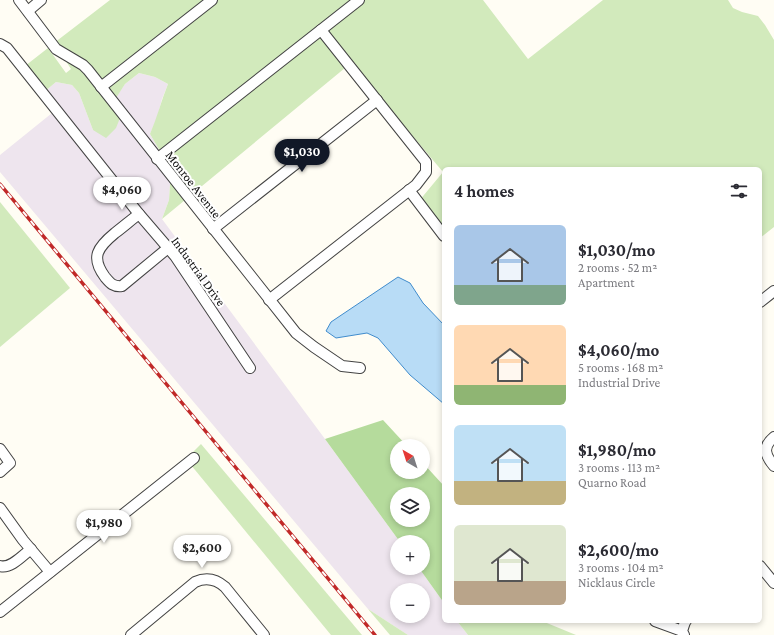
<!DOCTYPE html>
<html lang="en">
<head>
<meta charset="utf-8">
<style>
	body { margin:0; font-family:"Crimson Pro",serif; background:#f7f7f7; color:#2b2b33; height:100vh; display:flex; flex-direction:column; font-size:15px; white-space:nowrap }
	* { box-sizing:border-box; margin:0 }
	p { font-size:13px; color:#7c7c81 }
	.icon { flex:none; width:22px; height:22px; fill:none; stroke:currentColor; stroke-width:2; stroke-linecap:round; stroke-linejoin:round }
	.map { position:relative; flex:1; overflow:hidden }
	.panel { position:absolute; left:442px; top:167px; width:320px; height:456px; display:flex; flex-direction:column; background:#fff; border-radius:6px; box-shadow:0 2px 6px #0003 }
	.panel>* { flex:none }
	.needle { width:26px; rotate:321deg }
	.controls { position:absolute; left:390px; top:439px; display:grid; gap:8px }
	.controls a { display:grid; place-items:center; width:40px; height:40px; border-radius:50%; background:#fff; box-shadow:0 2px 6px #0003; font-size:20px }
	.price { position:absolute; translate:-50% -34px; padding:0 9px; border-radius:14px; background:#fff; color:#222; font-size:13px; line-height:26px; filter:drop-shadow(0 1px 2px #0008) }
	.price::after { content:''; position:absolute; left:50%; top:24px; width:12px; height:9px; margin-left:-6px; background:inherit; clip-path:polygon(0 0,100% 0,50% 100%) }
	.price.current { background:#111827; color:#fff }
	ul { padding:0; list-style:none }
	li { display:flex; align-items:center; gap:12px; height:100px; padding:0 12px }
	li span { display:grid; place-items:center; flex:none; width:112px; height:80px; border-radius:6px; color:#555 }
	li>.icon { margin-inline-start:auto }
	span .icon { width:48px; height:48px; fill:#fffc; stroke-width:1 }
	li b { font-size:17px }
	h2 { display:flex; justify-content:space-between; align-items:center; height:48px; padding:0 12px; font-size:17px }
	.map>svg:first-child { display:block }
</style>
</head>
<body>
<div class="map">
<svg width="774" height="635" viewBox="0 0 774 635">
	<rect width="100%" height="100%" fill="#fffdf4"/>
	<path fill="#eee5ee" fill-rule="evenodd" d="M 139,73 L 155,77 L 168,84 L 162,99 L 157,118 L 150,134 L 171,170 L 169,200 L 162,219 L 325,439 L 400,542 L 397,542 L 397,568 L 419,568 L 444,603 L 444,621 L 457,621 L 468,635 L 408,635 L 368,609 L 0,172 L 0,155 L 57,109 L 44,92 L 56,82 L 72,85 L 79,93 L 93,130 L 125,84 ZM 397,590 L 423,590 L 423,616 L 397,616 Z"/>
	<g fill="#d2eabc">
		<path d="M 110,0 L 483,0 L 528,59 L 603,0 L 728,0 L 733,8 L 742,12 L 758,16 L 765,25 L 774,40 L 774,227 L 760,238 L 760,169 L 444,169 L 444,228 L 419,201 L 443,172 L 351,63 L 162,219 L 169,200 L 171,170 L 150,134 C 157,118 161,101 168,84 L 155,77 L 139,73 L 125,84 L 116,98 L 124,108 L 116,128 L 106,138 L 93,130 L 79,93 L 72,85 L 56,82 L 44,92 L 25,66 L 48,48 L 66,73 L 71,69 L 54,43 Z"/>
		<path d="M 0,202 L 70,288 L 0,347 Z"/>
		<path d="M 201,444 L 362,635 L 331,635 L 186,459 Z"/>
		<path d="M 368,609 L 408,635 L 390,635 Z"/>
		<path d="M 457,621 L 542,621 L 576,635 L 468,635 Z"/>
	</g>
	<path fill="#b5db9c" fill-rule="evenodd" d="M 383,420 L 407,446 L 397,446 L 397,472 L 423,472 L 423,463 L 444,486 L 444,603 L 419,568 L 423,568 L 423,542 L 400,542 L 325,439 ZM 397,494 L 423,494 L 423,520 L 397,520 Z"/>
	<path fill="#b8dcf6" stroke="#408ccd" d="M 398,277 L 410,283 L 423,303 L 444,325 L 444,404 L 410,375 L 378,338 L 367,333 L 336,338 L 326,331 L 331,322 Z"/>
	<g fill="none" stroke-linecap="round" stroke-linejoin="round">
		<g stroke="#434343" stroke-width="12">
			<g id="minor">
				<path d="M 19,0 L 56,49 L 83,65 L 88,70 L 296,333 L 314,347 L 342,366 L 360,368"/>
				<path d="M 28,11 L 41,0"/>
				<path d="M 0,44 L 7,48 L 139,214 L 175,256 L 250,368"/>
				<path d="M 101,87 L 212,0"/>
				<path d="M 157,159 L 359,0"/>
				<path d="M 409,190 L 444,236"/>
				<path d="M 139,214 C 131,220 123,227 115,233 C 98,247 90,257 105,277 C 110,283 113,287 122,286 L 168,248"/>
				<path d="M 213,229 L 377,100"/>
				<path d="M 269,300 L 416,185 L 426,172 L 426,162 L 422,157 L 321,30"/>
				<path d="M 760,302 L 774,291"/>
				<path d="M 774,437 C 762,447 765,455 774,466"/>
				<path d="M 0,449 L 10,463 L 0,472"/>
				<path d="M 0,508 L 23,540 L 50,572"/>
				<path d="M 0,566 C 11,569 23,555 31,549"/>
				<path d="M 760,566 L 774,583"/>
				<path d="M 0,612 L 194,458"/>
				<path d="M 655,621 L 682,631"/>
				<path d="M 131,635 L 195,582 C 206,577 216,579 225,587 L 264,635"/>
				<path d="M 684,635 L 682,631 L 685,622 L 686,621"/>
			</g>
		</g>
		<use href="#minor" stroke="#fff" stroke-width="10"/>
		<g stroke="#c12928" stroke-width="3.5">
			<path id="rail" d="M 0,184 L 375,635"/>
		</g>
		<use href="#rail" stroke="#fff" stroke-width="2" stroke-dasharray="6" stroke-linecap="butt"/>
	</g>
	<g text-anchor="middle" stroke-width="4" stroke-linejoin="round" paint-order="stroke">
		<g font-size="13" fill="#101010" stroke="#fff">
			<text transform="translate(194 184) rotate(52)" y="5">Monroe Avenue</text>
			<text transform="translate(199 271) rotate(54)" y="5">Industrial Drive</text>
		</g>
	</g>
</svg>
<div class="controls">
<a><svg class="needle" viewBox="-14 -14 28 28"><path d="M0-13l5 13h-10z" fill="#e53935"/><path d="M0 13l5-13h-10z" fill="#7c7c81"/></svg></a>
<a><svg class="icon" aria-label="layers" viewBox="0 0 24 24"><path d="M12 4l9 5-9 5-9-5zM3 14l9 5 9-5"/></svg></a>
<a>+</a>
<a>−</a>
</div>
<b class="price current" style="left:302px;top:173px">$1,030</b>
<b class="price" style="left:122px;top:211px">$4,060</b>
<b class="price" style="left:104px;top:544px">$1,980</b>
<b class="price" style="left:202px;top:569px">$2,600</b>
<section class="panel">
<h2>4 homes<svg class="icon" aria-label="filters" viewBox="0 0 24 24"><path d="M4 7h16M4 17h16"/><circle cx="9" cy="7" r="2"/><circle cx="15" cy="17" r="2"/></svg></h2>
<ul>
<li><span style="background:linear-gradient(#a9c7e8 75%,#7fa58c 0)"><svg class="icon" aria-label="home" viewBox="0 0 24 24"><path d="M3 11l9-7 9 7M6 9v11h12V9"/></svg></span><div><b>$1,030/mo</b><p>2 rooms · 52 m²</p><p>Apartment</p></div></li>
<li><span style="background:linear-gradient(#ffd9b3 75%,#8fb573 0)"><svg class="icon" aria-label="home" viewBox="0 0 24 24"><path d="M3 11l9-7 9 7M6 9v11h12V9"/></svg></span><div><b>$4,060/mo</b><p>5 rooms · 168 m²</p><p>Industrial Drive</p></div></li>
<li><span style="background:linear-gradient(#bfe0f5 70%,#c2b280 0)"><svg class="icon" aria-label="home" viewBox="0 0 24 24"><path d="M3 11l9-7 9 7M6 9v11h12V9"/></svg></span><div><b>$1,980/mo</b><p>3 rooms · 113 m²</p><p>Quarno Road</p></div></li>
<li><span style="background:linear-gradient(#dfe7d0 70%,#b9a48a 0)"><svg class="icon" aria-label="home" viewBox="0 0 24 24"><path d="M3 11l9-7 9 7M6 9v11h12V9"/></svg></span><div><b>$2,600/mo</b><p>3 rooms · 104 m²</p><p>Nicklaus Circle</p></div></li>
</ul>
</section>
</div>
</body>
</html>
